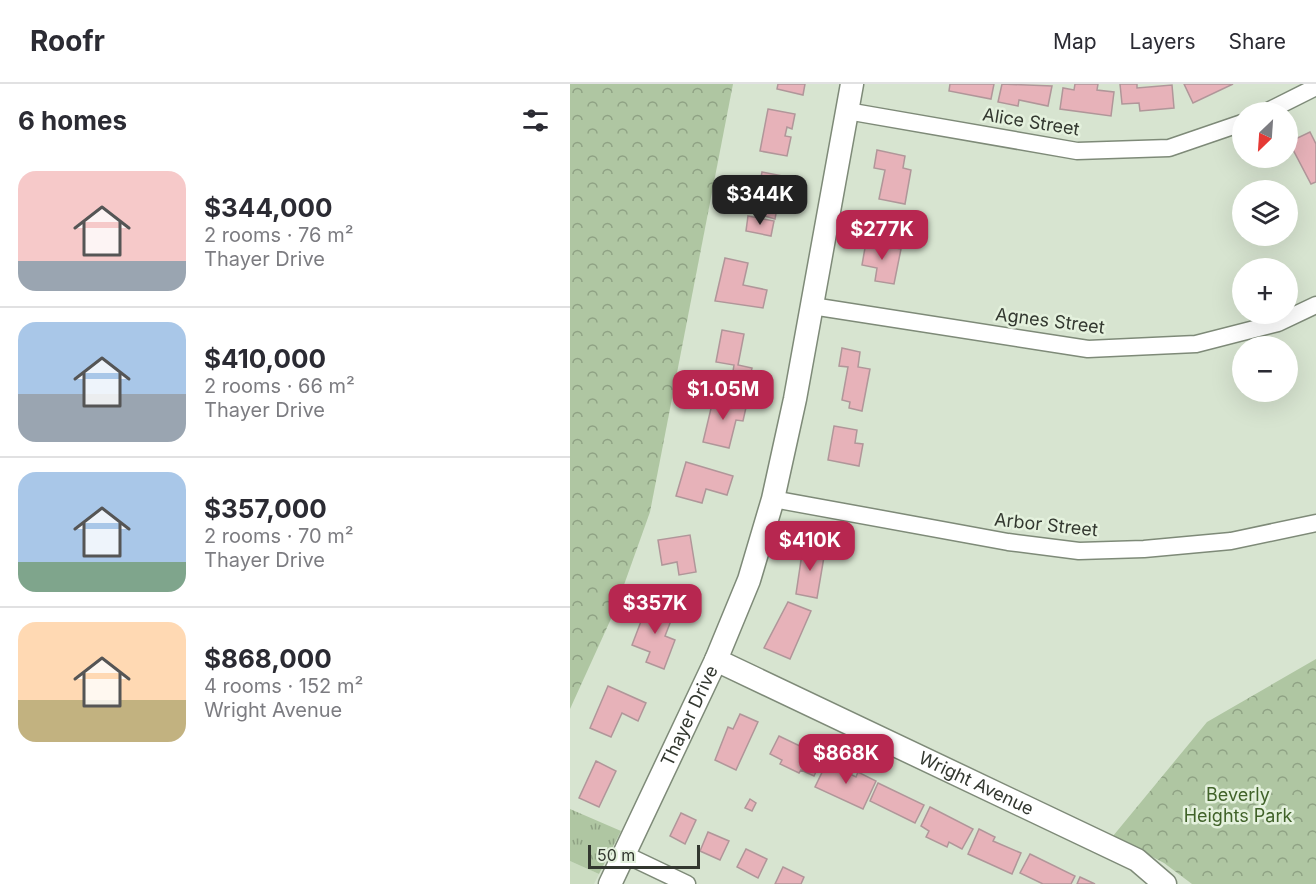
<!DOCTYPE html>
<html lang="en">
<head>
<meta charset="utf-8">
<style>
	body { margin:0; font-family:Inter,sans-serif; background:#f7f7f7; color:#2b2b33; height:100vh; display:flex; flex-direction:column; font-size:22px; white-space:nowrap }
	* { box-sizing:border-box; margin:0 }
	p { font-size:20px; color:#7c7c81 }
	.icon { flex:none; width:33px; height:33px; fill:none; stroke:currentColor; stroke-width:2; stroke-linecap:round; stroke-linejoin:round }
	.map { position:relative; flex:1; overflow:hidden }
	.side { display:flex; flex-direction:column; background:#fff; width:570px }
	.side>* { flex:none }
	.needle { width:39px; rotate:205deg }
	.controls { position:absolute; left:662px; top:18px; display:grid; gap:12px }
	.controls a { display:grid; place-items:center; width:66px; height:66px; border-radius:50%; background:#fff; box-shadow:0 6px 24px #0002; font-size:30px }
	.scale { position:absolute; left:18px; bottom:15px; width:112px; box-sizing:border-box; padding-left:6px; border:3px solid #32372f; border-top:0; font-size:16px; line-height:21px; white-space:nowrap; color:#32372f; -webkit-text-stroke:4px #e4f1dd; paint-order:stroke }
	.price { position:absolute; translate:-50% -51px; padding:0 14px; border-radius:12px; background:#b72750; color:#fff; font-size:20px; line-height:39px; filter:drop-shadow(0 2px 3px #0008) }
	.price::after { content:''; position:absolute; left:50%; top:36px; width:18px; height:14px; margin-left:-9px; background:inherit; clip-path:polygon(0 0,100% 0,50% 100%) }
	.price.active { background:#222; color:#fff }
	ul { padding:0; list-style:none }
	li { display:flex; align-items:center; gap:18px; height:150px; padding:0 18px }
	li+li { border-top:2px solid #e1e1e2 }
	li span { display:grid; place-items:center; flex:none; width:168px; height:120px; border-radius:18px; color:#555 }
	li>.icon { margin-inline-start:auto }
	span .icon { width:72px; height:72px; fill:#fffc; stroke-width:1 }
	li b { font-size:26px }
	h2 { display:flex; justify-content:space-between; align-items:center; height:72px; padding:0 18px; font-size:26px }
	header { display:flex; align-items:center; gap:36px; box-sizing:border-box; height:84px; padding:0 30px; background:#fff; border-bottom:2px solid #e1e1e2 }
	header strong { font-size:28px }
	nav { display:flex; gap:33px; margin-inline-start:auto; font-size:21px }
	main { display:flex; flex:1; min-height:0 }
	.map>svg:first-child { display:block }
</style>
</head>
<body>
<header>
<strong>Roofr</strong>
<nav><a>Map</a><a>Layers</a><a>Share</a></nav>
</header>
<main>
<section class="side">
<h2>6 homes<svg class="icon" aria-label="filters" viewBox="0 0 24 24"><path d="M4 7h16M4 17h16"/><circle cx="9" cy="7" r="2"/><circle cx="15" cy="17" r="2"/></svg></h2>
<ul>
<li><span style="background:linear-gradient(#f6c9c9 75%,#9aa5b1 0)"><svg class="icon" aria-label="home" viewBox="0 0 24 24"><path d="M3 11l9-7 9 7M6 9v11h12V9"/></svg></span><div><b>$344,000</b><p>2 rooms · 76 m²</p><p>Thayer Drive</p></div></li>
<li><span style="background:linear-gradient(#a9c7e8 60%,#9aa5b1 0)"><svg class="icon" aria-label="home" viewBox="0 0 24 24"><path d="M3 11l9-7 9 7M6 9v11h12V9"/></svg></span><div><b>$410,000</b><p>2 rooms · 66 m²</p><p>Thayer Drive</p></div></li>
<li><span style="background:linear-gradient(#a9c7e8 75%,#7fa58c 0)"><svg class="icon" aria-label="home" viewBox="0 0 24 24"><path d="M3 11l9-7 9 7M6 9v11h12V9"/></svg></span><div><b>$357,000</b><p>2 rooms · 70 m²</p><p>Thayer Drive</p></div></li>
<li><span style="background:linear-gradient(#ffd9b3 65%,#c2b280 0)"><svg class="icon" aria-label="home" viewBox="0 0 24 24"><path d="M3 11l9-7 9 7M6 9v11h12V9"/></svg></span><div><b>$868,000</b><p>4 rooms · 152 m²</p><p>Wright Avenue</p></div></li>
</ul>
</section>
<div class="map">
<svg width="746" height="800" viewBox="0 0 746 800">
	<defs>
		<pattern id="grass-tufts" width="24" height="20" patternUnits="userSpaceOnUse" patternTransform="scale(1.5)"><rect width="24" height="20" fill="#afc6a2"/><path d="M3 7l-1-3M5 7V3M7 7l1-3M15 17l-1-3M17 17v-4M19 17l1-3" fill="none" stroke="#8fa284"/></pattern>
		<pattern id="park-crowns" width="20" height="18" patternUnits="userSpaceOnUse" patternTransform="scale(1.5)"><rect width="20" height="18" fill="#afc6a2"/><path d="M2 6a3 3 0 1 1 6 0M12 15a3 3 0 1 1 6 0" fill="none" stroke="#8fa284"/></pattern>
	</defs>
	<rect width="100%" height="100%" fill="#d7e4d0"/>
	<path fill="#cbdcc1" d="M 0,777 L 29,790 L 24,800 L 0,800 Z"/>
	<path fill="url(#grass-tufts)" d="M 0,725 L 51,747 L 29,790 L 0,777 Z"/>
	<g fill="url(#park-crowns)">
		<path d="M 0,0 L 163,0 L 80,428 L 45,526 L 0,625 Z"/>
		<path d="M 746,575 L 746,800 L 622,800 L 594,779 L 543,752 L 637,638 Z"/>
	</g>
	<g fill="#e7b2b9" stroke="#b09699" stroke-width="1.5">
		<path d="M 208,0 L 235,0 L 233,11 L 207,5 Z"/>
		<path d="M 380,0 L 424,0 L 421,15 L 379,7 Z"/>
		<path d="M 432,0 L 482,2 L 478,22 L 449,16 L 448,22 L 428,18 Z"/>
		<path d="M 505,0 L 528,0 L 527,6 L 544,8 L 541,32 L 490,25 L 493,4 L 504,6 Z"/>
		<path d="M 550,0 L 567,0 L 567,4 L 602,1 L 604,24 L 570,27 L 569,19 L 552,20 Z"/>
		<path d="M 614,0 L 663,0 L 623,19 Z"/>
		<path d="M 198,25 L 225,30 L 222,45 L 217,43 L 215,52 L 221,53 L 217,72 L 190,67 Z"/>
		<path d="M 740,48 L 746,60 L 746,98 L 741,100 L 719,58 Z"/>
		<path d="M 307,66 L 335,72 L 333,84 L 341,86 L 335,120 L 309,115 L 315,86 L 304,84 Z"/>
		<path d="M 192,88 L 213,92 L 205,135 L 184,129 Z"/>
		<path d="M 178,132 L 204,137 L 201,152 L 176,147 Z"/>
		<path d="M 296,158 L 331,165 L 324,200 L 305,197 L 307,184 L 292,181 Z"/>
		<path d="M 155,174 L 178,179 L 173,201 L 197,206 L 193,224 L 145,217 Z"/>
		<path d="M 152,246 L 174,250 L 168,281 L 182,284 L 178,302 L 161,299 L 164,281 L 146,278 Z"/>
		<path d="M 272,264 L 290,268 L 288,283 L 300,285 L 292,327 L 279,324 L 280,318 L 272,316 L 278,283 L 269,282 Z"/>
		<path d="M 144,312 L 177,319 L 173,337 L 166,336 L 159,364 L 133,358 Z"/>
		<path d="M 264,342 L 287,346 L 285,359 L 293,360 L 289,382 L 258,376 Z"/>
		<path d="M 116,378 L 163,392 L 157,411 L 136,405 L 132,419 L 106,412 Z"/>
		<path d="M 120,451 L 126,488 L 109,491 L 107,478 L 92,481 L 88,456 Z"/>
		<path d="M 233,463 L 255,467 L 247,514 L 226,510 Z"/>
		<path d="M 218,518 L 241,527 L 220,575 L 194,564 Z"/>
		<path d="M 78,519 L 104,529 L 95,552 L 105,556 L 94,585 L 76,578 L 80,568 L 62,561 Z"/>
		<path d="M 38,602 L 76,619 L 68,637 L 52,629 L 41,653 L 20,644 Z"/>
		<path d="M 170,630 L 188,638 L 166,686 L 145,676 L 158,643 L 163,645 Z"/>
		<path d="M 209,652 L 253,673 L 244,692 L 231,686 L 229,689 L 210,680 L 212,676 L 200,670 Z"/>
		<path d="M 258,676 L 277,685 L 276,688 L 286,693 L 288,688 L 306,697 L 293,725 L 245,703 Z"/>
		<path d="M 26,677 L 46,687 L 29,723 L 9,714 Z"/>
		<path d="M 308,699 L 354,721 L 345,739 L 300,717 Z"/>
		<path d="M 180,715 L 186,719 L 182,727 L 175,724 Z"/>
		<path d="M 360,723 L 403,745 L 392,765 L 379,758 L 377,763 L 356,753 L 359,747 L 351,742 Z"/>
		<path d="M 111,729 L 126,736 L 115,760 L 100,752 Z"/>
		<path d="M 409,745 L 425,753 L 423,757 L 451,769 L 442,790 L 398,770 Z"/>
		<path d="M 138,748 L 159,757 L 150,776 L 130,767 Z"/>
		<path d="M 176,765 L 197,775 L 188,794 L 167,783 Z"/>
		<path d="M 460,770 L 505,792 L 501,800 L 473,800 L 450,789 Z"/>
		<path d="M 213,783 L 234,793 L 231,800 L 205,800 Z"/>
		<path d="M 510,793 L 525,800 L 507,800 Z"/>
	</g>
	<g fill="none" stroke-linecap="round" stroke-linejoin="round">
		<g stroke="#7e8a78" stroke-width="19">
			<g id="street">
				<path d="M 277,27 L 507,67 L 599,64 L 672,39"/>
				<path d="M 696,28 L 746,3"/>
				<path d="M 242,222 L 518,265 L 626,260 L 708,239 L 746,221"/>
				<path d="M 203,415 L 438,458 L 509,467 L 574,465 L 661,457 L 746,439"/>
				<path d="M 54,770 L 117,800"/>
			</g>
		</g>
		<g stroke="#7e8a78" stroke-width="25">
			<g id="secondary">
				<path id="s1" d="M 146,576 L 567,776 L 595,800"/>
				<path id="s2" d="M 40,800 L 146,576 L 179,496 L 203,415 L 225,315 L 282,0"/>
			</g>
		</g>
		<use href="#street" stroke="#fff" stroke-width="16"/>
		<use href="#secondary" stroke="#fff" stroke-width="22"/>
	</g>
	<g text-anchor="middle" stroke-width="5" stroke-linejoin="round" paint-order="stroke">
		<g font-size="18" fill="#32372f" stroke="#e4f1dd">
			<text transform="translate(461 38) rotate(9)" y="6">Alice Street</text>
			<text transform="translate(480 237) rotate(7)" y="6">Agnes Street</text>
			<text transform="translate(476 441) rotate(6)" y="6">Arbor Street</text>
			<text dy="6" stroke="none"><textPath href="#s2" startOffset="186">Thayer Drive</textPath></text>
			<text dy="6" stroke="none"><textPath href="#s1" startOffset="288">Wright Avenue</textPath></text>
		</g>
		<g font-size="18" fill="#406229" stroke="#e4f1dd">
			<text x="668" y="717">Beverly<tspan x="668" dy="21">Heights Park</tspan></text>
		</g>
	</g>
</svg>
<div class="controls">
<a><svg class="needle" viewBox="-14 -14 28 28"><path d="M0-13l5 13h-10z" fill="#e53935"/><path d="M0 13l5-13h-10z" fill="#7c7c81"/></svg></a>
<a><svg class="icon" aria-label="layers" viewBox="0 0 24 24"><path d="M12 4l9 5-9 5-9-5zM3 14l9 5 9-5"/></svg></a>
<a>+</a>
<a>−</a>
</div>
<div class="scale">50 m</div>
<b class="price active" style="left:190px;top:142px">$344K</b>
<b class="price" style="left:312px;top:177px">$277K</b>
<b class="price" style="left:153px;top:337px">$1.05M</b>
<b class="price" style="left:240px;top:488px">$410K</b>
<b class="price" style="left:85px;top:551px">$357K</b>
<b class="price" style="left:276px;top:701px">$868K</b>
</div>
</main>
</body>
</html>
